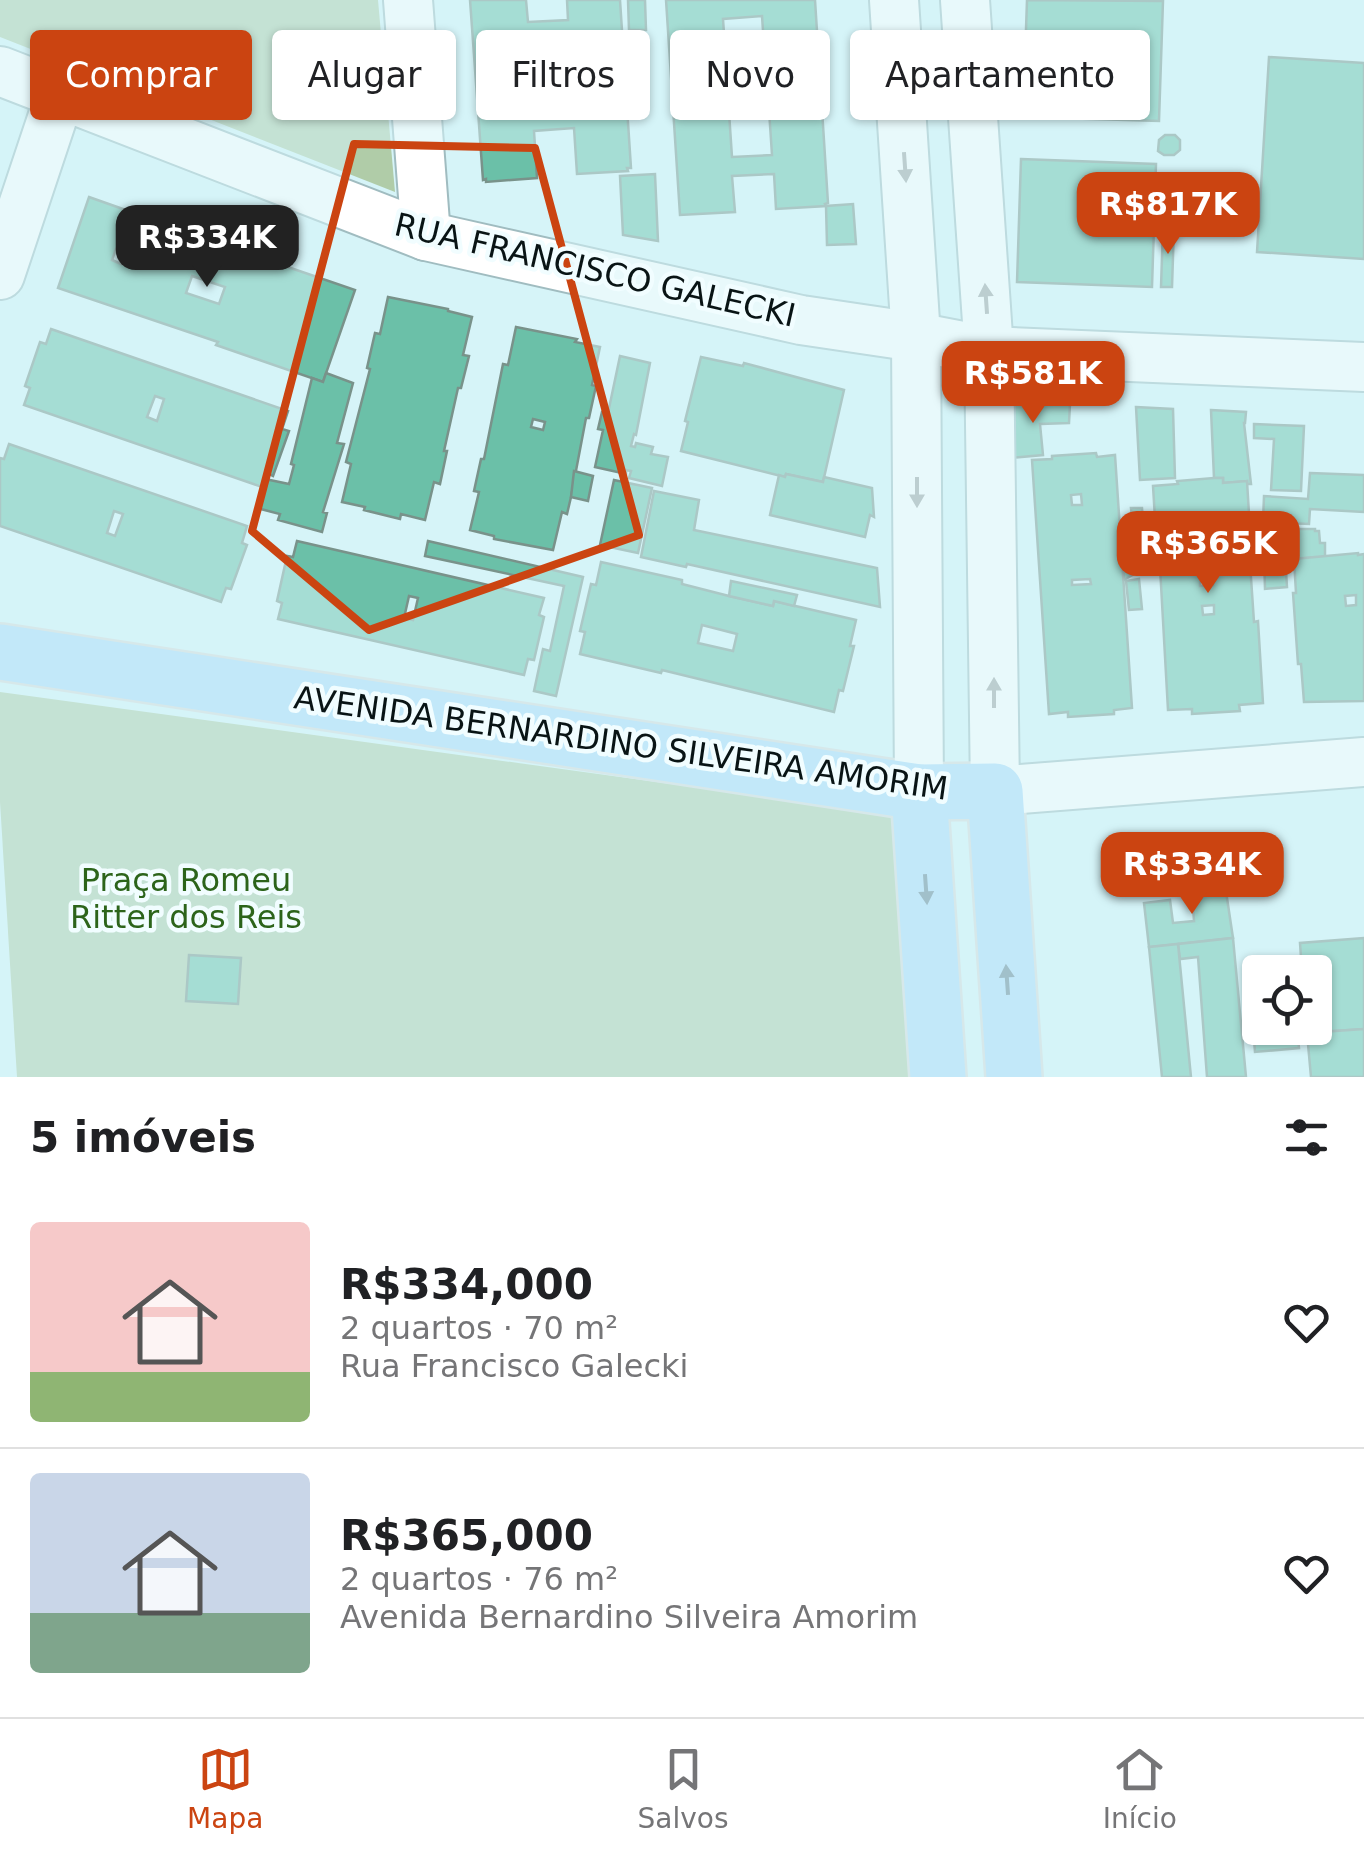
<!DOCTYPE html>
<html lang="pt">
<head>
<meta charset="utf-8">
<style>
	body { margin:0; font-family:"DejaVu Sans",sans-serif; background:#f2f2f2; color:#202124; height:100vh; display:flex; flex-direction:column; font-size:38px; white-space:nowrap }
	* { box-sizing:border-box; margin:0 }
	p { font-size:32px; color:#757577 }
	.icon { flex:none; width:55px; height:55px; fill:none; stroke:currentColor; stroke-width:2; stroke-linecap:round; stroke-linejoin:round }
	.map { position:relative; height:1077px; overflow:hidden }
	.drawer { display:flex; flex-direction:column; background:#fff; flex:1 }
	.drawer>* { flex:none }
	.hud { position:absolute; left:30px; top:30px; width:1305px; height:90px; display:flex; gap:20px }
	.buttons { position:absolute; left:1242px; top:955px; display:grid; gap:20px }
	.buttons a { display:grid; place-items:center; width:90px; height:90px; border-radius:10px; background:#fff; box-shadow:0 2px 8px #0004; font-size:50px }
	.price { position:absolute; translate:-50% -85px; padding:0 22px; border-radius:20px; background:#cb4411; color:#fff; font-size:32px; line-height:65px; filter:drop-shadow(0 2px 5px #0008) }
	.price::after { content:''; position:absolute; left:50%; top:60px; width:30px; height:22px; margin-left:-15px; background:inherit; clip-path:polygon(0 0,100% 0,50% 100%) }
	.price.current { background:#222; color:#fff }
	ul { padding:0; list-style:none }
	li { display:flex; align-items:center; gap:30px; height:250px; padding:0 30px }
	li+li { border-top:2px solid #e0e0e0 }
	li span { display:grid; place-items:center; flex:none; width:280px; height:200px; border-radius:10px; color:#555 }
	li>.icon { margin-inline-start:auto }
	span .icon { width:120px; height:120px; fill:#fffc; stroke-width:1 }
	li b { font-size:42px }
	h2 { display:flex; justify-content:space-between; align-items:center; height:120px; padding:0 30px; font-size:42px }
	.tag { padding:0 35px; border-radius:10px; background:#fff; box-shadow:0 2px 8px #0004; font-size:35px; line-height:90px }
	.tag.current { background:#cb4411; color:#fff }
	.tabs { display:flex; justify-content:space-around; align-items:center; height:140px; border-top:2px solid #e0e0e0; background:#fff; font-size:28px; color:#757577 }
	.tabs a { display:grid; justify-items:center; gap:5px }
	.tabs .current { color:#cb4411 }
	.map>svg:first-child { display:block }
</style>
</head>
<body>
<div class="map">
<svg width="1364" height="1077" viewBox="0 0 1364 1077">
	<rect width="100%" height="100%" fill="#d6f4f8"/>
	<g fill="#b0cca8">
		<path d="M 0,0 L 378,0 L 395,192 L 0,37 Z"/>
		<path d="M 0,692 L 905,816 L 921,1077 L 17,1077 L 0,802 Z"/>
	</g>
	<g fill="#6bc0a8" stroke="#79928a" stroke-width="2.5" fill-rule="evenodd">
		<path d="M 470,0 L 526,0 L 528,22 L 568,20 L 567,0 L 620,0 L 631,168 L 627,168 L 628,171 L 577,174 L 574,128 L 534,131 L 537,178 L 486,182 L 486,179 L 483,180 ZM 568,40 L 572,107 L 534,109 L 529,42 Z"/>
		<path d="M 628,0 L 645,0 L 646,30 L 629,30 Z"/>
		<path d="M 666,0 L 815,0 L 828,203 L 825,204 L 826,206 L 776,209 L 774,174 L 732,176 L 735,212 L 680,215 ZM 762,16 L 766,75 L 727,77 L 723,19 ZM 768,95 L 772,155 L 732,157 L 728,97 Z"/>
		<path d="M 1027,0 L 1163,1 L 1159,121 L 1023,117 Z"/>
		<path d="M 1269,57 L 1364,63 L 1364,259 L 1257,252 Z"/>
		<path d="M 1165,135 L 1175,135 L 1180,140 L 1180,150 L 1174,155 L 1164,155 L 1158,151 L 1159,140 Z"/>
		<path d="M 1021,159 L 1156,164 L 1152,287 L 1017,282 Z"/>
		<path d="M 655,174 L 658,241 L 623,235 L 620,176 Z"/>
		<path d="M 89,197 L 194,234 L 193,237 L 250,257 L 250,254 L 355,290 L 323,382 L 216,345 L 218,342 L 58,288 ZM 116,249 L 125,252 L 121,264 L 112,260 ZM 192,276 L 225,287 L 219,304 L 186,293 Z"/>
		<path d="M 853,204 L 856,244 L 827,245 L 826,206 Z"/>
		<path d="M 1163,227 L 1174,227 L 1172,287 L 1161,287 Z"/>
		<path d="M 388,297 L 448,309 L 448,311 L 472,317 L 463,355 L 469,356 L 461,388 L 458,388 L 444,451 L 447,451 L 440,484 L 434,482 L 425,520 L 401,514 L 400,519 L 364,510 L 365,507 L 342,502 L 351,464 L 346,462 L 370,369 L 367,368 L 375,333 L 380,334 Z"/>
		<path d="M 516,327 L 577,339 L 575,342 L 600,347 L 592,385 L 596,386 L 589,418 L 586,418 L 571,497 L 567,514 L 562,512 L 553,550 L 494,539 L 494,536 L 470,530 L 479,492 L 474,491 L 481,459 L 484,459 L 503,364 L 508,365 ZM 533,419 L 545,422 L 543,430 L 531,427 Z"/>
		<path d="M 51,329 L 288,411 L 282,429 L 289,431 L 273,476 L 267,473 L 262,487 L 24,405 L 30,388 L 25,386 L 40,342 L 46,344 ZM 155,396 L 164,399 L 157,421 L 147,417 Z"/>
		<path d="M 620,356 L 650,363 L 636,435 L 634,434 L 631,446 L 635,447 L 636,443 L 653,447 L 651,454 L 668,457 L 662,486 L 629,478 L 631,471 L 626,470 L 626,474 L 595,467 L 603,430 L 598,429 L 602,412 L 608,413 Z"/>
		<path d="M 701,357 L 743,366 L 744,363 L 844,390 L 823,482 L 786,474 L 785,477 L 681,451 L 688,422 L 685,421 Z"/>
		<path d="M 326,373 L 353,383 L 337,443 L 344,444 L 323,512 L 327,513 L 322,532 L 278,520 L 280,514 L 257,508 L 265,479 L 289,484 L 294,465 L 291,464 L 312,378 L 323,382 Z"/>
		<path d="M 1011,402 L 1070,404 L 1069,423 L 1040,424 L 1043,455 L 1011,458 Z"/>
		<path d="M 1136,407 L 1173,409 L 1175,478 L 1140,480 Z"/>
		<path d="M 1211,410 L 1246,412 L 1245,423 L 1244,423 L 1251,484 L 1247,484 L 1247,481 L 1223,483 L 1223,478 L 1214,478 Z"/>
		<path d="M 1254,424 L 1304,426 L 1301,491 L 1271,490 L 1274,439 L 1254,438 Z"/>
		<path d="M 9,444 L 247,526 L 242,543 L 247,545 L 231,589 L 226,588 L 221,602 L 0,526 L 0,458 L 4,459 ZM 114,511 L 123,514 L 115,536 L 107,533 Z"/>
		<path d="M 1096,453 L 1097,457 L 1115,455 L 1132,708 L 1114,710 L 1114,714 L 1068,717 L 1068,712 L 1049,714 L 1032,460 L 1052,459 L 1052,456 ZM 1081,494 L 1082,505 L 1072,505 L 1071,495 ZM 1090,579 L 1091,584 L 1072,585 L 1072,580 Z"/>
		<path d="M 574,471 L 593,476 L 588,501 L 571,497 Z"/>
		<path d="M 1310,473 L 1364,475 L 1364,512 L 1310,509 L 1309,524 L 1263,522 L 1264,496 L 1308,499 Z"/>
		<path d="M 786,474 L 823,482 L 824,477 L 872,488 L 874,517 L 870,515 L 865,537 L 770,515 L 779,475 L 785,477 Z"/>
		<path d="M 1214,478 L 1223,478 L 1223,483 L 1247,481 L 1252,563 L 1250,563 L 1254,622 L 1258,621 L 1263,703 L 1239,705 L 1240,711 L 1192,714 L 1192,709 L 1168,710 L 1160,567 L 1158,568 L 1153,486 L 1178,484 L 1177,481 ZM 1200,577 L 1213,577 L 1213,585 L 1200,586 ZM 1214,605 L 1214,614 L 1203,615 L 1202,606 Z"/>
		<path d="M 614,480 L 652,488 L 638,553 L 600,545 Z"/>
		<path d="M 654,491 L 699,500 L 694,530 L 877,568 L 880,607 L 687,564 L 686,567 L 641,557 Z"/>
		<path d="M 1131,508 L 1142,508 L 1147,572 L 1136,573 L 1124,580 L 1121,532 L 1133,531 Z"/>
		<path d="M 1263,522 L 1283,523 L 1287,587 L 1265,589 Z"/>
		<path d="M 1289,529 L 1315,529 L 1315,531 L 1319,531 L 1320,543 L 1325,543 L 1325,557 L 1294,559 L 1294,564 L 1291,564 Z"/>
		<path d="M 297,541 L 544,598 L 539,615 L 544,617 L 534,660 L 528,659 L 524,675 L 278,619 L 282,603 L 277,601 L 287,556 L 293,557 ZM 409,596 L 418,598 L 413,620 L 404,618 Z"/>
		<path d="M 428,541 L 583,577 L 556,696 L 534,691 L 543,649 L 550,651 L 564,586 L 425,556 Z"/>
		<path d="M 1358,553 L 1358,555 L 1364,554 L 1364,701 L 1304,702 L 1301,664 L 1298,664 L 1293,593 L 1296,593 L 1294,559 ZM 1356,595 L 1356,605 L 1346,606 L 1345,596 Z"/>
		<path d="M 601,562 L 682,580 L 682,584 L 729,596 L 773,606 L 774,601 L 856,620 L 850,646 L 854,646 L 843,691 L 839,690 L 834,712 L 662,670 L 661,673 L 580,654 L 585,632 L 580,631 L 591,584 L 596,585 ZM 702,625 L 737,634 L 733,651 L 698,643 Z"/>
		<path d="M 1139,579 L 1142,609 L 1129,610 L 1126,581 Z"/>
		<path d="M 731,581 L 797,595 L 794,606 L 774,601 L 773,606 L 729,596 Z"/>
		<path d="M 1224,878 L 1233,938 L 1149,947 L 1144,903 L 1170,900 L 1173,923 L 1194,921 L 1191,882 Z"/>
		<path d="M 1233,938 L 1246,1077 L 1207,1077 L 1198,957 L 1180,959 L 1178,944 Z"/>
		<path d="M 1364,938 L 1364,1029 L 1307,1033 L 1306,1028 L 1315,1028 L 1315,972 L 1302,972 L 1300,943 Z"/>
		<path d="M 1178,944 L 1191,1077 L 1162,1077 L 1149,947 Z"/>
		<path d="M 189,955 L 241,958 L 238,1004 L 186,1001 Z"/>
		<path d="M 1272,967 L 1273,972 L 1260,972 L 1260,1028 L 1297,1028 L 1299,1048 L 1255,1052 L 1248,969 Z"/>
		<path d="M 1364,1029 L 1364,1077 L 1311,1077 L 1307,1033 Z"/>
	</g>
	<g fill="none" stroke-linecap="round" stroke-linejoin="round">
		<g stroke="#a0bcc0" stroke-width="52">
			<g id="minor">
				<path d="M 408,0 L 426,236"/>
				<path d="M 894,0 L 916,337 L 919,792"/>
				<path d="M 965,0 L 989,351 L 995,791 L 1364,762"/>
				<path d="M 0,71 L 426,236 L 801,320 L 916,337 L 989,351 L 1364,367"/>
				<path d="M 0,275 L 60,95"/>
			</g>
		</g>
		<g stroke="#d8d9da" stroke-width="60">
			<g id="major">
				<path d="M 0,652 L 919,792 L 995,791 L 1014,1077"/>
				<path d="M 919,792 L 938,1077"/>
			</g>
		</g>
		<use href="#minor" stroke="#fff" stroke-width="48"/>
		<use href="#major" stroke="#abd9fa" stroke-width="55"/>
	</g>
	<defs><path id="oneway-solid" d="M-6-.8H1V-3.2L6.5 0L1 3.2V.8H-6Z" transform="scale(2.5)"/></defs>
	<g fill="#9da1a1">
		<use href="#oneway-solid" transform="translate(905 167) rotate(86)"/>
		<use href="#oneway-solid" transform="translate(986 299) rotate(-94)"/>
		<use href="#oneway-solid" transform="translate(917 492) rotate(90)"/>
		<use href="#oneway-solid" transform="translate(994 693) rotate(-90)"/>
	</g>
	<g fill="#628093">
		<use href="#oneway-solid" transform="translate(926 889) rotate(86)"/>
		<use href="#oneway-solid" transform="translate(1007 980) rotate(-94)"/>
	</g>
	<path d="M0 0H1364V1077H0ZM 354,144 L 535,148 L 639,535 L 369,630 L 252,531 Z" fill="#d6f4f8" fill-opacity=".55" fill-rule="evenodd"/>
	<path fill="none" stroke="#cb4411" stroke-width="8" stroke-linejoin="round" d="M 354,144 L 535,148 L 639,535 L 369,630 L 252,531 Z"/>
	<g text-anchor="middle" stroke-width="9" stroke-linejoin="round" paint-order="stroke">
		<g font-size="32" fill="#091415" stroke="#f1fdff">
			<text transform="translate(595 270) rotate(13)" y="11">RUA FRANCISCO GALECKI</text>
			<text transform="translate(621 743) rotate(8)" y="11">AVENIDA BERNARDINO SILVEIRA AMORIM</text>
		</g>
		<g font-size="32" fill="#2c641a" stroke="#f1fdff">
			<text x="186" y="891">Praça Romeu<tspan x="186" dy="37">Ritter dos Reis</tspan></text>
		</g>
	</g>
</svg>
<div class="buttons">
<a><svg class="icon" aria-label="locate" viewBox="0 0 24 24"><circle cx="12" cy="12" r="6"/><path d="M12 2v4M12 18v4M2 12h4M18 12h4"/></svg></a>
</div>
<b class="price" style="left:1168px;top:257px">R$817K</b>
<b class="price current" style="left:207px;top:290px">R$334K</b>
<b class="price" style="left:1033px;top:426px">R$581K</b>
<b class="price" style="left:1208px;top:596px">R$365K</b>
<b class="price" style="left:1192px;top:917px">R$334K</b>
<div class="hud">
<a class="tag current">Comprar</a>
<a class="tag">Alugar</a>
<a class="tag">Filtros</a>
<a class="tag">Novo</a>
<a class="tag">Apartamento</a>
</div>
</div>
<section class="drawer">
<h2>5 imóveis<svg class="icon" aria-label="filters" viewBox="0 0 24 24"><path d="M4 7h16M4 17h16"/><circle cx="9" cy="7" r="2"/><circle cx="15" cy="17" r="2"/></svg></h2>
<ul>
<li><span style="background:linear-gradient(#f6c9c9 75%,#8fb573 0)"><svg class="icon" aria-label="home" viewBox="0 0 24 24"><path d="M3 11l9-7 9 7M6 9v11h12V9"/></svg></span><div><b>R$334,000</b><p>2 quartos · 70 m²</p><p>Rua Francisco Galecki</p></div><svg class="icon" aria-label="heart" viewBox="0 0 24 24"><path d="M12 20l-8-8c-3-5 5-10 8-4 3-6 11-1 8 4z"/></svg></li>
<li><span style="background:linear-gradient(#c9d6e8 70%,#7fa58c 0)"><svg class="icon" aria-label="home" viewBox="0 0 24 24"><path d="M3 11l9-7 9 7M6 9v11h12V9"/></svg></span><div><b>R$365,000</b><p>2 quartos · 76 m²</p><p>Avenida Bernardino Silveira Amorim</p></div><svg class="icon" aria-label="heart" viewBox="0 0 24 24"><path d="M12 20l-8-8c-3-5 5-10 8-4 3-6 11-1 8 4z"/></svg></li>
</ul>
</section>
<nav class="tabs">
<a class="current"><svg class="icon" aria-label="map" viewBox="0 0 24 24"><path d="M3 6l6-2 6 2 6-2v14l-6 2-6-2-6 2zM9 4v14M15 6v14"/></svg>Mapa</a>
<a><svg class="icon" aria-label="saved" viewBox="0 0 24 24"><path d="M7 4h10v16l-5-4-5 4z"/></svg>Salvos</a>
<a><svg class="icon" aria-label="home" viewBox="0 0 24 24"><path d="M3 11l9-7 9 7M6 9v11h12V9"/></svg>Início</a>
</nav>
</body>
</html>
